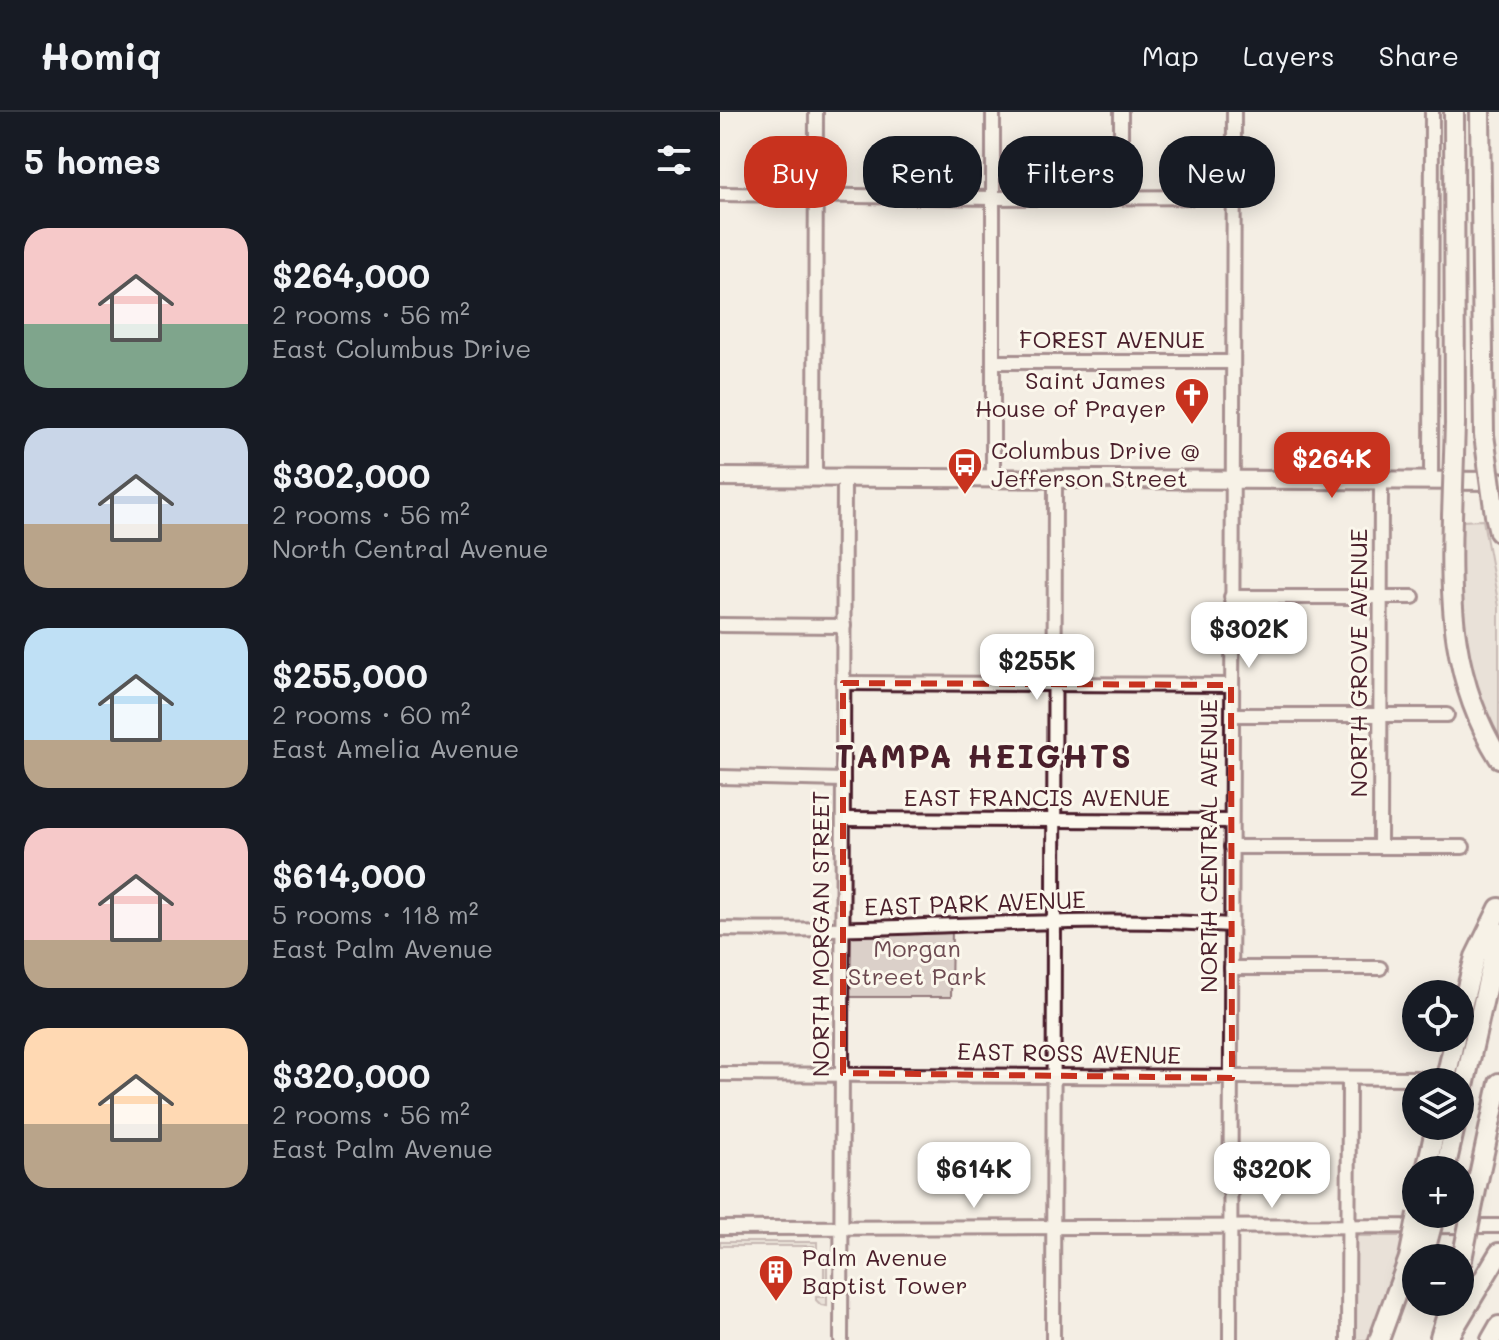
<!DOCTYPE html>
<html lang="en">
<head>
<meta charset="utf-8">
<style>
	body { margin:0; font-family:Mali,sans-serif; background:#242831; color:#f1f3f6; height:100vh; display:flex; flex-direction:column; font-size:30px; white-space:nowrap }
	* { box-sizing:border-box; margin:0 }
	p { font-size:26px; color:#9ea1a6 }
	.icon { flex:none; width:44px; height:44px; fill:none; stroke:currentColor; stroke-width:2; stroke-linecap:round; stroke-linejoin:round }
	.map { position:relative; flex:1; overflow:hidden }
	.drawer { display:flex; flex-direction:column; background:#171b24; width:720px }
	.drawer>* { flex:none }
	.banner { position:absolute; left:24px; top:24px; width:634px; height:72px; display:flex; gap:16px }
	.buttons { position:absolute; left:682px; top:868px; display:grid; gap:16px }
	.buttons a { display:grid; place-items:center; width:72px; height:72px; border-radius:50%; background:#171b24; box-shadow:0 4px 20px #0003; font-size:40px }
	.price { position:absolute; translate:-50% -68px; padding:0 18px; border-radius:16px; background:#fff; color:#222; font-size:26px; line-height:52px; filter:drop-shadow(0 2px 4px #0008) }
	.price::after { content:''; position:absolute; left:50%; top:48px; width:24px; height:18px; margin-left:-12px; background:inherit; clip-path:polygon(0 0,100% 0,50% 100%) }
	.price.current { background:#c8321e; color:#fff }
	ul { padding:0; list-style:none }
	li { display:flex; align-items:center; gap:24px; height:200px; padding:0 24px }
	li span { display:grid; place-items:center; flex:none; width:224px; height:160px; border-radius:24px; color:#555 }
	li>.icon { margin-inline-start:auto }
	span .icon { width:96px; height:96px; fill:#fffc; stroke-width:1 }
	li b { font-size:34px }
	h2 { display:flex; justify-content:space-between; align-items:center; height:96px; padding:0 24px; font-size:34px }
	.pill { padding:0 28px; border-radius:32px; background:#171b24; box-shadow:0 4px 20px #0003; font-size:28px; line-height:72px }
	.pill.current { background:#c8321e; color:#fff }
	header { display:flex; align-items:center; gap:48px; box-sizing:border-box; height:112px; padding:0 40px; background:#171b24; border-bottom:2px solid #363941 }
	header strong { font-size:38px }
	nav { display:flex; gap:44px; margin-inline-start:auto; font-size:28px }
	main { display:flex; flex:1; min-height:0 }
	.map>svg:first-child { display:block }
</style>
</head>
<body>
<header>
<strong>Homiq</strong>
<nav><a>Map</a><a>Layers</a><a>Share</a></nav>
</header>
<main>
<section class="drawer">
<h2>5 homes<svg class="icon" aria-label="filters" viewBox="0 0 24 24"><path d="M4 7h16M4 17h16"/><circle cx="9" cy="7" r="2"/><circle cx="15" cy="17" r="2"/></svg></h2>
<ul>
<li><span style="background:linear-gradient(#f6c9c9 60%,#7fa58c 0)"><svg class="icon" aria-label="home" viewBox="0 0 24 24"><path d="M3 11l9-7 9 7M6 9v11h12V9"/></svg></span><div><b>$264,000</b><p>2 rooms · 56 m²</p><p>East Columbus Drive</p></div></li>
<li><span style="background:linear-gradient(#c9d6e8 60%,#b9a48a 0)"><svg class="icon" aria-label="home" viewBox="0 0 24 24"><path d="M3 11l9-7 9 7M6 9v11h12V9"/></svg></span><div><b>$302,000</b><p>2 rooms · 56 m²</p><p>North Central Avenue</p></div></li>
<li><span style="background:linear-gradient(#bfe0f5 70%,#b9a48a 0)"><svg class="icon" aria-label="home" viewBox="0 0 24 24"><path d="M3 11l9-7 9 7M6 9v11h12V9"/></svg></span><div><b>$255,000</b><p>2 rooms · 60 m²</p><p>East Amelia Avenue</p></div></li>
<li><span style="background:linear-gradient(#f6c9c9 70%,#b9a48a 0)"><svg class="icon" aria-label="home" viewBox="0 0 24 24"><path d="M3 11l9-7 9 7M6 9v11h12V9"/></svg></span><div><b>$614,000</b><p>5 rooms · 118 m²</p><p>East Palm Avenue</p></div></li>
<li><span style="background:linear-gradient(#ffd9b3 60%,#b9a48a 0)"><svg class="icon" aria-label="home" viewBox="0 0 24 24"><path d="M3 11l9-7 9 7M6 9v11h12V9"/></svg></span><div><b>$320,000</b><p>2 rooms · 56 m²</p><p>East Palm Avenue</p></div></li>
</ul>
</section>
<div class="map">
<svg width="779" height="1228" viewBox="0 0 779 1228">
	<rect width="100%" height="100%" fill="#f4eee4"/>
	<filter id="ink" filterUnits="userSpaceOnUse"><feTurbulence type="fractalNoise" baseFrequency=".0125" numOctaves="2"/><feDisplacementMap in="SourceGraphic" scale="16" xChannelSelector="R" yChannelSelector="G"/><feConvolveMatrix kernelMatrix="1 2 1 2 8 2 1 2 1" color-interpolation-filters="sRGB"/></filter>
	<g filter="url(#ink)">
		<g fill="#dbd0c9" stroke="#92787a" stroke-width="2">
			<path d="M 763,408 L 779,495 L 779,628 L 765,600 L 750,556 L 741,504 L 740,409 Z"/>
			<path d="M 232,815 L 231,885 L 129,885 L 131,823 Z"/>
			<path d="M 638,1124 L 692,1124 L 666,1228 L 632,1228 L 633,1128 Z"/>
			<path d="M 0,1130 L 97,1130 L 97,1141 L 107,1141 L 107,1194 L 101,1193 L 96,1188 L 96,1185 L 104,1185 L 104,1145 L 94,1144 L 94,1134 L 0,1134 Z"/>
		</g>
		<g fill="none" stroke-linecap="round" stroke-linejoin="round">
			<g stroke="#4a1f2b" stroke-width="18">
				<g id="minor">
					<path d="M 401,0 L 401,86"/>
					<path d="M 0,82 L 273,86 L 513,85"/>
					<path d="M 273,250 L 512,250"/>
					<path d="M 95,367 L 96,0"/>
					<path d="M 273,367 L 273,0"/>
					<path d="M 711,368 L 712,0"/>
					<path d="M 511,485 L 693,485"/>
					<path d="M 0,513 L 124,514"/>
					<path d="M 123,571 L 511,573"/>
					<path d="M 512,603 L 727,603"/>
					<path d="M 0,665 L 123,668"/>
					<path d="M 123,707 L 511,709"/>
					<path d="M 511,735 L 743,735"/>
					<path d="M 660,735 L 661,368"/>
					<path d="M 0,817 C 170,821 341,802 511,813"/>
					<path d="M 511,856 L 660,856"/>
					<path d="M 0,962 L 697,966"/>
					<path d="M 0,1116 L 779,1114"/>
					<path d="M 121,1228 L 124,367"/>
					<path d="M 333,1228 L 335,368"/>
					<path d="M 510,1228 L 514,0"/>
					<path d="M 628,1228 L 629,966"/>
				</g>
			</g>
			<g stroke="#4a1f2b" stroke-width="22">
				<path id="major" d="M 0,365 L 779,369"/>
			</g>
			<g stroke="#4a1f2b" stroke-width="24">
				<g id="highway">
					<path d="M 734,0 L 735,312"/>
					<path d="M 760,0 L 764,323"/>
					<path d="M 775,403 L 779,420"/>
					<path d="M 732,405 C 729,491 732,571 779,646"/>
					<path d="M 740,902 L 755,845 L 779,796"/>
					<path d="M 725,970 L 735,926"/>
					<path d="M 740,992 L 779,820"/>
					<path d="M 706,1058 L 716,1014"/>
					<path d="M 725,1058 L 735,1014"/>
					<path d="M 757,1073 L 779,971"/>
					<path d="M 720,1225 L 731,1190"/>
					<path d="M 659,1228 L 689,1146"/>
					<path d="M 727,1228 L 779,1141"/>
					<path d="M 771,1228 L 779,1214"/>
				</g>
			</g>
			<use href="#minor" stroke="#fbf7ec" stroke-width="12"/>
			<use href="#major" stroke="#fbf7ec" stroke-width="16"/>
			<use href="#highway" stroke="#fbf7ec" stroke-width="18"/>
			<g stroke="#4a1f2b" stroke-width="24" stroke-linecap="butt">
				<g id="highway-bridge">
					<path d="M 764,323 L 775,403"/>
					<path d="M 732,405 L 735,312"/>
					<path d="M 689,1146 L 698,1102"/>
					<path d="M 703,1146 L 715,1102"/>
					<path d="M 741,1152 L 757,1073"/>
				</g>
			</g>
			<use href="#highway-bridge" stroke="#fbf7ec" stroke-width="18"/>
		</g>
	</g>
	<path d="M0 0H779V1228H0ZM 123,571 L 511,573 L 512,966 L 123,961 Z" fill="#f4eee4" fill-opacity=".55" fill-rule="evenodd"/>
	<path fill="none" stroke="#c8321e" stroke-width="6" stroke-dasharray="16 10" stroke-linejoin="round" d="M 123,571 L 511,573 L 512,966 L 123,961 Z"/>
	<defs>
		<g id="church-pin" transform="scale(1.8)"><path d="M0 17L-7.5 6A9.5 9.5 0 1 1 7.5 6Z" fill="#c8321e" stroke="#fbf7ec"/><path d="M-1.2-6h2.4v3.5h3.3v2.4h-3.3V6h-2.4V-.1h-3.3v-2.4h3.3Z" fill="#fff"/></g>
		<g id="bus-pin" transform="scale(1.8)"><path d="M0 17L-7.5 6A9.5 9.5 0 1 1 7.5 6Z" fill="#c8321e" stroke="#fbf7ec"/><path d="M-5-6H5V4H4V6H2V4H-2V6H-4V4H-5ZM-3.5-4V0h7V-4ZM-3.5 1.2v1.5H-2V1.2ZM2 1.2v1.5H3.5V1.2Z" fill="#fff"/></g>
		<g id="building-pin" transform="scale(1.8)"><path d="M0 17L-7.5 6A9.5 9.5 0 1 1 7.5 6Z" fill="#c8321e" stroke="#fbf7ec"/><path d="M-4-6H4V6H1V3H-1V6H-4ZM-2.5-4.3h1.7v1.8h-1.7ZM.8-4.3h1.7v1.8H.8ZM-2.5-1h1.7V.8h-1.7ZM.8-1h1.7V.8H.8Z" fill="#fff"/></g>
	</defs>
	<g fill-rule="evenodd">
		<use href="#church-pin" x="472" y="283"/>
		<use href="#bus-pin" x="245" y="353"/>
		<use href="#building-pin" x="56" y="1160"/>
	</g>
	<g text-anchor="middle" stroke-width="6" stroke-linejoin="round" paint-order="stroke">
		<g font-size="24" fill="#4a1f2b" stroke="#fbf7ec">
			<text x="392" y="236">FOREST AVENUE</text>
			<text transform="translate(639 551) rotate(-90)" y="8">NORTH GROVE AVENUE</text>
			<text x="317" y="694">EAST FRANCIS AVENUE</text>
			<text transform="translate(489 734) rotate(-90)" y="8">NORTH CENTRAL AVENUE</text>
			<text transform="translate(255 792) rotate(-2)" y="8">EAST PARK AVENUE</text>
			<text transform="translate(101 822) rotate(-90)" y="8">NORTH MORGAN STREET</text>
			<text transform="translate(349 942) rotate(1)" y="8">EAST ROSS AVENUE</text>
		</g>
		<g font-size="24" fill="#4a1f2b" stroke="#fbf7ec" text-anchor="start">
			<text x="446" y="277" text-anchor="end">Saint James<tspan x="446" dy="28">House of Prayer</tspan></text>
			<text x="271" y="347">Columbus Drive @<tspan x="271" dy="28">Jefferson Street</tspan></text>
			<text x="82" y="1154">Palm Avenue<tspan x="82" dy="28">Baptist Tower</tspan></text>
		</g>
		<g font-size="24" fill="#6e4b52" stroke="#fbf7ec">
			<text x="197" y="845">Morgan<tspan x="197" dy="28">Street Park</tspan></text>
		</g>
		<g font-size="32" font-weight="bold" letter-spacing="2" fill="#4a1f2b" stroke="#fbf7ec">
			<text x="264" y="656">TAMPA HEIGHTS</text>
		</g>
	</g>
</svg>
<div class="buttons">
<a><svg class="icon" aria-label="locate" viewBox="0 0 24 24"><circle cx="12" cy="12" r="6"/><path d="M12 2v4M12 18v4M2 12h4M18 12h4"/></svg></a>
<a><svg class="icon" aria-label="layers" viewBox="0 0 24 24"><path d="M12 4l9 5-9 5-9-5zM3 14l9 5 9-5"/></svg></a>
<a>+</a>
<a>−</a>
</div>
<b class="price current" style="left:612px;top:388px">$264K</b>
<b class="price" style="left:529px;top:558px">$302K</b>
<b class="price" style="left:317px;top:590px">$255K</b>
<b class="price" style="left:254px;top:1098px">$614K</b>
<b class="price" style="left:552px;top:1098px">$320K</b>
<div class="banner">
<a class="pill current">Buy</a>
<a class="pill">Rent</a>
<a class="pill">Filters</a>
<a class="pill">New</a>
</div>
</div>
</main>
</body>
</html>
